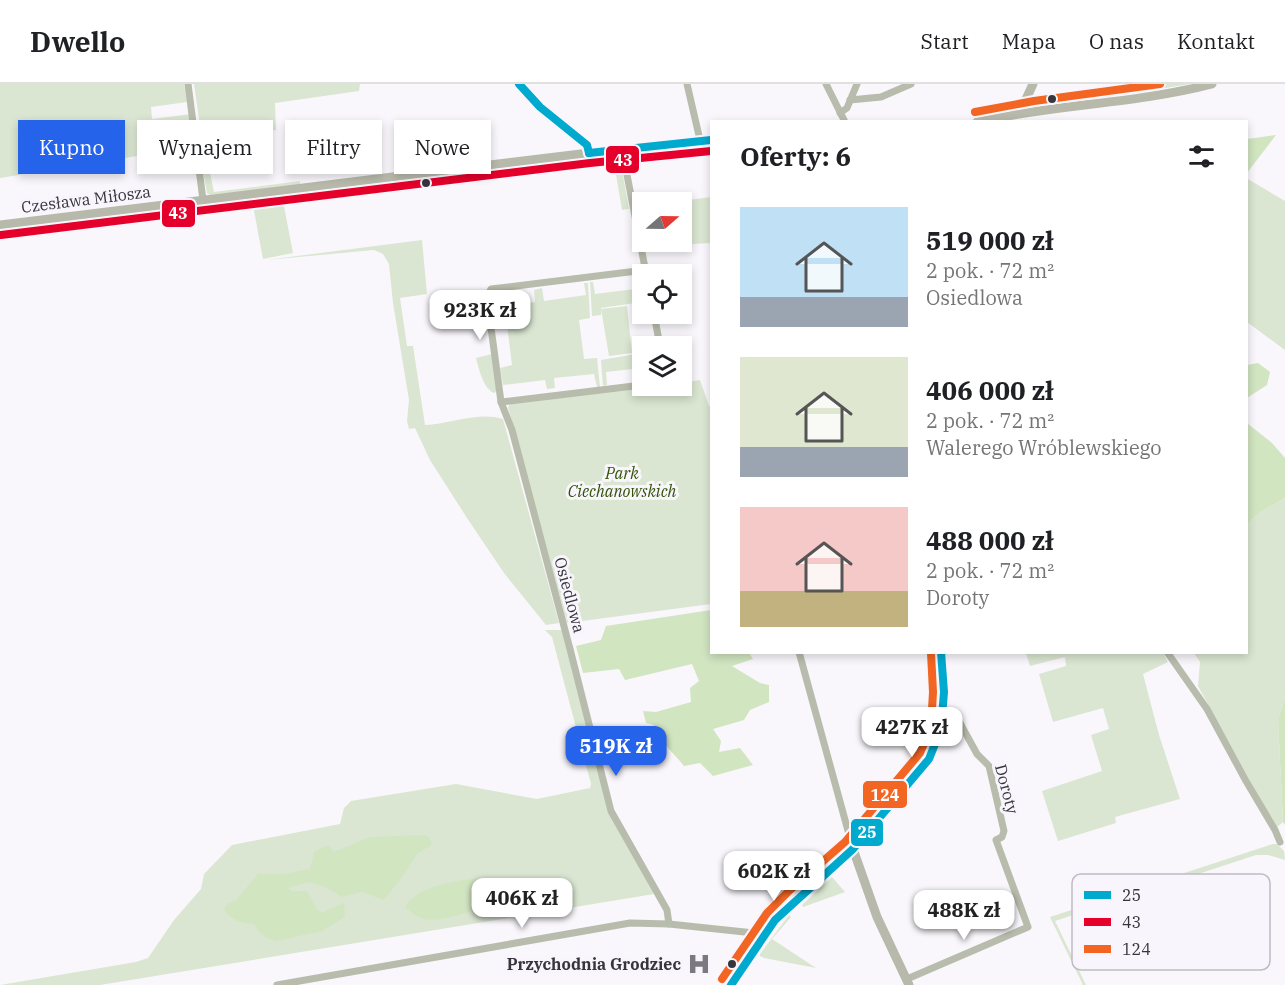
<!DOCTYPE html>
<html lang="pl">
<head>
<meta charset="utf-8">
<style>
	body { margin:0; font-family:"IBM Plex Serif",serif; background:#f2f2f2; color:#202124; height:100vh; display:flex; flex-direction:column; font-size:22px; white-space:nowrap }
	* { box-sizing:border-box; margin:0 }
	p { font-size:20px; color:#757577 }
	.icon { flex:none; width:33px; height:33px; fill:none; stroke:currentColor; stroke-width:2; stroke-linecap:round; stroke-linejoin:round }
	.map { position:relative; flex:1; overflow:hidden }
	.drawer { position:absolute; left:710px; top:36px; width:538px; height:534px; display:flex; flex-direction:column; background:#fff; border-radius:0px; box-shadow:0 3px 9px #0003 }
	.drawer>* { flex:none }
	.top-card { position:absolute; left:18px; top:36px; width:570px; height:54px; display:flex; gap:12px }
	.needle { width:39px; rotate:70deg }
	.tools { position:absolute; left:632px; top:108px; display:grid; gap:12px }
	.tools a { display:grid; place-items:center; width:60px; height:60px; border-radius:0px; background:#fff; box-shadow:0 3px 9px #0003; font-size:30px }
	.price { position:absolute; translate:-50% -51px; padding:0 14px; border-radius:12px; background:#fff; color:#222; font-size:20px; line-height:39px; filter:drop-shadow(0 2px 3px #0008) }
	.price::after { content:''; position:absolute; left:50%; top:36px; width:18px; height:14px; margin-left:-9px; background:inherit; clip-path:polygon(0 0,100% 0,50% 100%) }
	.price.current { background:#2563eb; color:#fff }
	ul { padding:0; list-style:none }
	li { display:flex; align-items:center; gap:18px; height:150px; padding:0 30px }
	li span { display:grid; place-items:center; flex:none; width:168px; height:120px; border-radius:0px; color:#555 }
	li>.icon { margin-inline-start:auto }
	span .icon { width:72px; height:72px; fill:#fffc; stroke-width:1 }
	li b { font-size:26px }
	h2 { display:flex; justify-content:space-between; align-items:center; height:72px; padding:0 30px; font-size:26px }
	.tag { padding:0 21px; border-radius:0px; background:#fff; box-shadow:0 3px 9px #0003; font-size:21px; line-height:54px }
	.tag.current { background:#2563eb; color:#fff }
	header { display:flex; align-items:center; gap:36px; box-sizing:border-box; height:84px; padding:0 30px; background:#fff; border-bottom:2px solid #e0e0e0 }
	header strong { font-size:28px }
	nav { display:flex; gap:33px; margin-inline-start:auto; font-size:21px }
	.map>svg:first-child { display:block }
</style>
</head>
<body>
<header>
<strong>Dwello</strong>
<nav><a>Start</a><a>Mapa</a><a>O nas</a><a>Kontakt</a></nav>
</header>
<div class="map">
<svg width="1285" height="901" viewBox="0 0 1285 901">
	<rect width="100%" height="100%" fill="#f9f7fb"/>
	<g fill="#dae6d1">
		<path d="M 0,0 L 184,0 L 187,18 L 151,23 L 152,35 L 191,30 L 194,57 L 137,66 L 137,72 L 0,94 Z"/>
		<path d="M 194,0 L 360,0 L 359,7 L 275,19 L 276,46 L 202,56 Z"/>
		<path d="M 1122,0 L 1190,0 L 1123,11 Z"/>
		<path d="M 610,72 L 617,72 L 620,75 L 629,125 L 622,126 L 613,73 Z"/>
		<path d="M 207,75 L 214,108 L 300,97 L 300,101 L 210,111 L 207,109 L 202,81 Z"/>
		<path d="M 1246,94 L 1285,117 L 1285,266 L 1247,238 Z"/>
		<path d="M 282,112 L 293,169 L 263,175 L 252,116 Z"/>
		<path d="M 711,113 L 710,159 L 645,163 L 644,158 L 681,158 L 681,118 L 674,118 Z"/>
		<path d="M 422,156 L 427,210 L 400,214 L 407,262 L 413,262 L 425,341 C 449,340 480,327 503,335 L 559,539 L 546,541 L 504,489 L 467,434 L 430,376 L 415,344 L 409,345 L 407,337 L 409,316 L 393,219 L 389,180 L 383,170 L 374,166 L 266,176 Z"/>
		<path d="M 634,192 L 642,195 L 642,218 L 601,224 L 601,231 L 592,232 L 590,198 L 593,198 L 595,210 L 635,205 Z"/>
		<path d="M 584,199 L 588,199 L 590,234 L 579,236 L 584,275 L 597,274 L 600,303 L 597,303 L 594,290 L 554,294 L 555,304 L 547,305 L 545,296 L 503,301 L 500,284 L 512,281 L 507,241 L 495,242 L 493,223 L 535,218 L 534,206 L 542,204 L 544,217 L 586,211 Z"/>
		<path d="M 627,222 L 632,269 L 609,272 L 601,225 Z"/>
		<path d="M 642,269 L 642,284 L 606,288 L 607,301 L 603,302 L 601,276 Z"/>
		<path d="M 492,270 L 497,307 L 494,309 C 483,304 479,285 476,274 Z"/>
		<path d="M 700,296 L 709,322 L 711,322 L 711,520 L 567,539 L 508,323 L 511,319 L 654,302 L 681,302 L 681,299 Z"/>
		<path d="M 1285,414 L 1285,614 L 1278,635 L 1283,738 L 1276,744 L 1198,602 L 1200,578 L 1194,569 L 1246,568 L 1247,440 L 1262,427 Z"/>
		<path d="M 545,546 L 563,546 L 609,727 L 654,810 L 100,901 L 0,901 L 136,878 L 148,874 L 174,836 L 201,805 L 204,790 L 232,761 L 340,740 L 344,724 L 351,717 L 456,700 L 537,715 L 590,704 L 591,700 L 552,553 Z"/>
		<path d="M 1026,569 L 1163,569 L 1168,578 L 1143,590 L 1159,651 L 1180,715 L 1115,733 L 1116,739 L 1058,757 L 1042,707 L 1102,687 L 1091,651 L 1109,645 L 1103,624 L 1053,638 L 1039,590 L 1066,582 L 1065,573 L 1030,582 Z"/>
		<path d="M 1273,760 L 1277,760 L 1284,767 L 1285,776 L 1268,771 L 1256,771 L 1055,837 L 1086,901 L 1083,901 L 1050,833 Z"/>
		<path d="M 832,793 L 845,808 L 803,823 L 802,821 Z"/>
		<path d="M 789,831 L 791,833 L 772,855 L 816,884 L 764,874 L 760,872 L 760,870 Z"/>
	</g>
	<g fill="#d1e5c1">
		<path d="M 1276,51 L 1247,89 L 1247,55 Z"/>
		<path d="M 1258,279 L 1270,288 L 1267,301 L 1247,314 L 1247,281 Z"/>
		<path d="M 1247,339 L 1272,359 L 1285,374 L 1285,414 L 1262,427 L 1247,440 Z"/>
		<path d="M 711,526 L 711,568 L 749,569 L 753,575 L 732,582 L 760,599 L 769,601 L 769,618 L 750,626 L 744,636 L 713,645 L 721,657 L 719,668 L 740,664 L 753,681 L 713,692 L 700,679 L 684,682 C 678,674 670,667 664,659 C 655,649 663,642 646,639 L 643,627 L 656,628 L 691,618 L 690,604 L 699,597 L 692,580 L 625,596 L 619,585 L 583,589 L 576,562 L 601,556 L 606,542 Z"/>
		<path d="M 1285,614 L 1285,741 L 1283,738 L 1278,635 Z"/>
		<path d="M 424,751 L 429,753 L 432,761 L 418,769 L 403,792 L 384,816 L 362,808 L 342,813 L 325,803 L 309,798 L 288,804 L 292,807 L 307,807 L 317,826 L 323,828 L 344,819 L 345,833 L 322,847 L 276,857 L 267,854 L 259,848 L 254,840 C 241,839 233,837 224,826 L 226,821 L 236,816 L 258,790 L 283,790 L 310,785 L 314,768 L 328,761 L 334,768 L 370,753 Z"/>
		<path d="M 473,795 L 505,797 L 523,805 C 503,816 448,840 425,835 C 418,834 411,828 405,824 C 414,803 453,797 473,795 Z"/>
	</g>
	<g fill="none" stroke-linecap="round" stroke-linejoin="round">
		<g stroke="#b8bcac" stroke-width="7">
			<path d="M 188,0 L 203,116"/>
			<path d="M 519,0 L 540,23 L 587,61 L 589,69"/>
			<path d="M 687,0 L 700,56"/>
			<path d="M 826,0 L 845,38"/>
			<path d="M 850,16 L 881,13 L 911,0"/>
			<path d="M 840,29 L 847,24 L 857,0"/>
			<path d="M 622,65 L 646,189"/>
			<path d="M 645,186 L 491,205 L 487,214 L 501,318 L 512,346 L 570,565 L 611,727 L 667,826 L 669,840"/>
			<path d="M 654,230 L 660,262"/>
			<path d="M 501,318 L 642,301"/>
			<path d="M 799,568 L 853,765"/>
			<path d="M 1167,568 L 1207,625 L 1246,697 L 1275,746 L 1280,758"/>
			<path d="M 907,895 L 1028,843 L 996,756 L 1002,753 L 1004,747 L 989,682 L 977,670 L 960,639 L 942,634"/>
			<path d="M 277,901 L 630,839 L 669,840 L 754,849 L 763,853"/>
		</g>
		<g stroke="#b7baaa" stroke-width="9">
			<path d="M 1020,28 L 1033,0"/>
			<path d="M 977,38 C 1055,20 1135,20 1212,0"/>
			<path d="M 0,141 L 589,69 L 711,56"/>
			<path d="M 853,765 L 877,833 L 909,901"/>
			<path d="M 731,901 L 775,836 L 797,814 L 853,765 L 929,675 L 938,656 L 941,645 L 944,608 L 941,568"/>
		</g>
		<g stroke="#f8f6fc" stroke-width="12">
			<g id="bus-1">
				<path d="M 519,0 L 540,23 L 587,61 L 589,69"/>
				<path d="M 589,69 L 711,56"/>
				<path d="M 731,901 L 775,836 L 853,765 L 929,675 L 941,645 L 944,608 L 941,568"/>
			</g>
		</g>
		<g stroke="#f8f6fc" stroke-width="12">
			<path id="bus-2" d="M 1,151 L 590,79 L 711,67"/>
		</g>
		<g stroke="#f8f6fc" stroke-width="12">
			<g id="bus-3">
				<path d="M 975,28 L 1034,17 L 1160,0"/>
				<path d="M 722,895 L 767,829 L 790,806 L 845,758 L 920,669 L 931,643 L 933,608 L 931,569"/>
			</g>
		</g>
		<use href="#bus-1" stroke="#00a9ce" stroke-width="8"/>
		<use href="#bus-2" stroke="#e4002b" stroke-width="8"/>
		<use href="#bus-3" stroke="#f26522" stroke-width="8"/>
	</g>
	<defs>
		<g id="hospital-bare" transform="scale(1.8)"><path d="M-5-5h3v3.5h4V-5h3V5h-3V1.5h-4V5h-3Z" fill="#7b797f" stroke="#f8f6fc" stroke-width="2.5" paint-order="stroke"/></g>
	</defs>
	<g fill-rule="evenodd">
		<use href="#hospital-bare" x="699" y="880"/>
	</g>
	<g fill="#37353c" stroke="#f8f6fc" stroke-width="2">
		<circle cx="1052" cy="15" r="5"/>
		<circle cx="426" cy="99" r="5"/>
		<circle cx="732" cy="880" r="5"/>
	</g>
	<g text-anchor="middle" stroke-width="6" stroke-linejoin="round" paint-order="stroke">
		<g font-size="16" fill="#37353c" stroke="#f8f6fc">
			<text transform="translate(86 115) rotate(-7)" y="6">Czesława Miłosza</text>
			<text transform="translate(570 511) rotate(75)" y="6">Osiedlowa</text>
			<text transform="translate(1007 705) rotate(75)" y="6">Doroty</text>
		</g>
		<g font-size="16" font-style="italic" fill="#325308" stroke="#f8f6fc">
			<text x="622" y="395">Park<tspan x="622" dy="18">Ciechanowskich</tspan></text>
		</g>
		<g font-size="16" font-weight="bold" fill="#37353c" stroke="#f8f6fc" text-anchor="end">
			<text x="681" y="886">Przychodnia Grodziec</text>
		</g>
	</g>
	<rect x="1072" y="790" width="198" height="96" rx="9" fill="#f8f6fc" stroke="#bebcc2" stroke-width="1.5"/>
	<rect x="1084" y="807" width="27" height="8" fill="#00a9ce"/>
	<rect x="1084" y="834" width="27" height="8" fill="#e4002b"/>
	<rect x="1084" y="861" width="27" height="8" fill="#f26522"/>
	<g font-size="16" fill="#37353c">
		<text x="1122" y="817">25</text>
		<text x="1122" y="844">43</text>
		<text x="1122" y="871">124</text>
	</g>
	<g stroke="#f8f6fc" stroke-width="2">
		<rect x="605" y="61" width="35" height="29" rx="6" fill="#e4002b"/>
		<rect x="161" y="115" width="35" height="29" rx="6" fill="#e4002b"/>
		<rect x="862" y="696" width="46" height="29" rx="6" fill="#f26522"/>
		<rect x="850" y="734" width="34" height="29" rx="6" fill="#00a9ce"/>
	</g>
	<g font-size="16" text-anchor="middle" font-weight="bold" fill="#fff">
		<text x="623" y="82">43</text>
		<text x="178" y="135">43</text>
		<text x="885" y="717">124</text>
		<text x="867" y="754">25</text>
	</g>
</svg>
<div class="tools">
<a><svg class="needle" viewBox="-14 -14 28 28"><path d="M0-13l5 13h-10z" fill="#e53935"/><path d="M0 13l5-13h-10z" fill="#757577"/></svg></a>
<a><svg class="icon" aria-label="locate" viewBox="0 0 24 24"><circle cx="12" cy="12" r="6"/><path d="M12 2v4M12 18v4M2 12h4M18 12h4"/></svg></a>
<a><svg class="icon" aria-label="layers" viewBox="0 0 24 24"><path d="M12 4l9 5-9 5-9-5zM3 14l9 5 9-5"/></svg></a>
</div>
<b class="price" style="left:480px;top:257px">923K zł</b>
<b class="price" style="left:912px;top:674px">427K zł</b>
<b class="price current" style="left:616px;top:693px">519K zł</b>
<b class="price" style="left:774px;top:818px">602K zł</b>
<b class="price" style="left:522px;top:845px">406K zł</b>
<b class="price" style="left:964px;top:857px">488K zł</b>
<div class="top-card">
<a class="tag current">Kupno</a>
<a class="tag">Wynajem</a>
<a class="tag">Filtry</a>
<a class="tag">Nowe</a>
</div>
<section class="drawer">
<h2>Oferty: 6<svg class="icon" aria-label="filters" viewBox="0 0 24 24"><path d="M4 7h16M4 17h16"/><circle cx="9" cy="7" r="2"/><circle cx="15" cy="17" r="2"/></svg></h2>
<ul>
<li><span style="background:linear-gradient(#bfe0f5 75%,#9aa5b1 0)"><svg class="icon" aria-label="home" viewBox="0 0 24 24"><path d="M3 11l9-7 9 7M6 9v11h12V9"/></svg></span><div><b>519 000 zł</b><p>2 pok. · 72 m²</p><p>Osiedlowa</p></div></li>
<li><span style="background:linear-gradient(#dfe7d0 75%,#9aa5b1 0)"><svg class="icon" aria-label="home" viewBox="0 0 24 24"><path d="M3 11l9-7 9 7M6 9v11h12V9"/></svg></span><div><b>406 000 zł</b><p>2 pok. · 72 m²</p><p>Walerego Wróblewskiego</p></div></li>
<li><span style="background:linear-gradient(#f6c9c9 70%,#c2b280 0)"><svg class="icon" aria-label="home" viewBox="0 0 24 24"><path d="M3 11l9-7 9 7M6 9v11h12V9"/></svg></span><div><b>488 000 zł</b><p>2 pok. · 72 m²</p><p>Doroty</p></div></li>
</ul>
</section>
</div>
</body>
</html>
